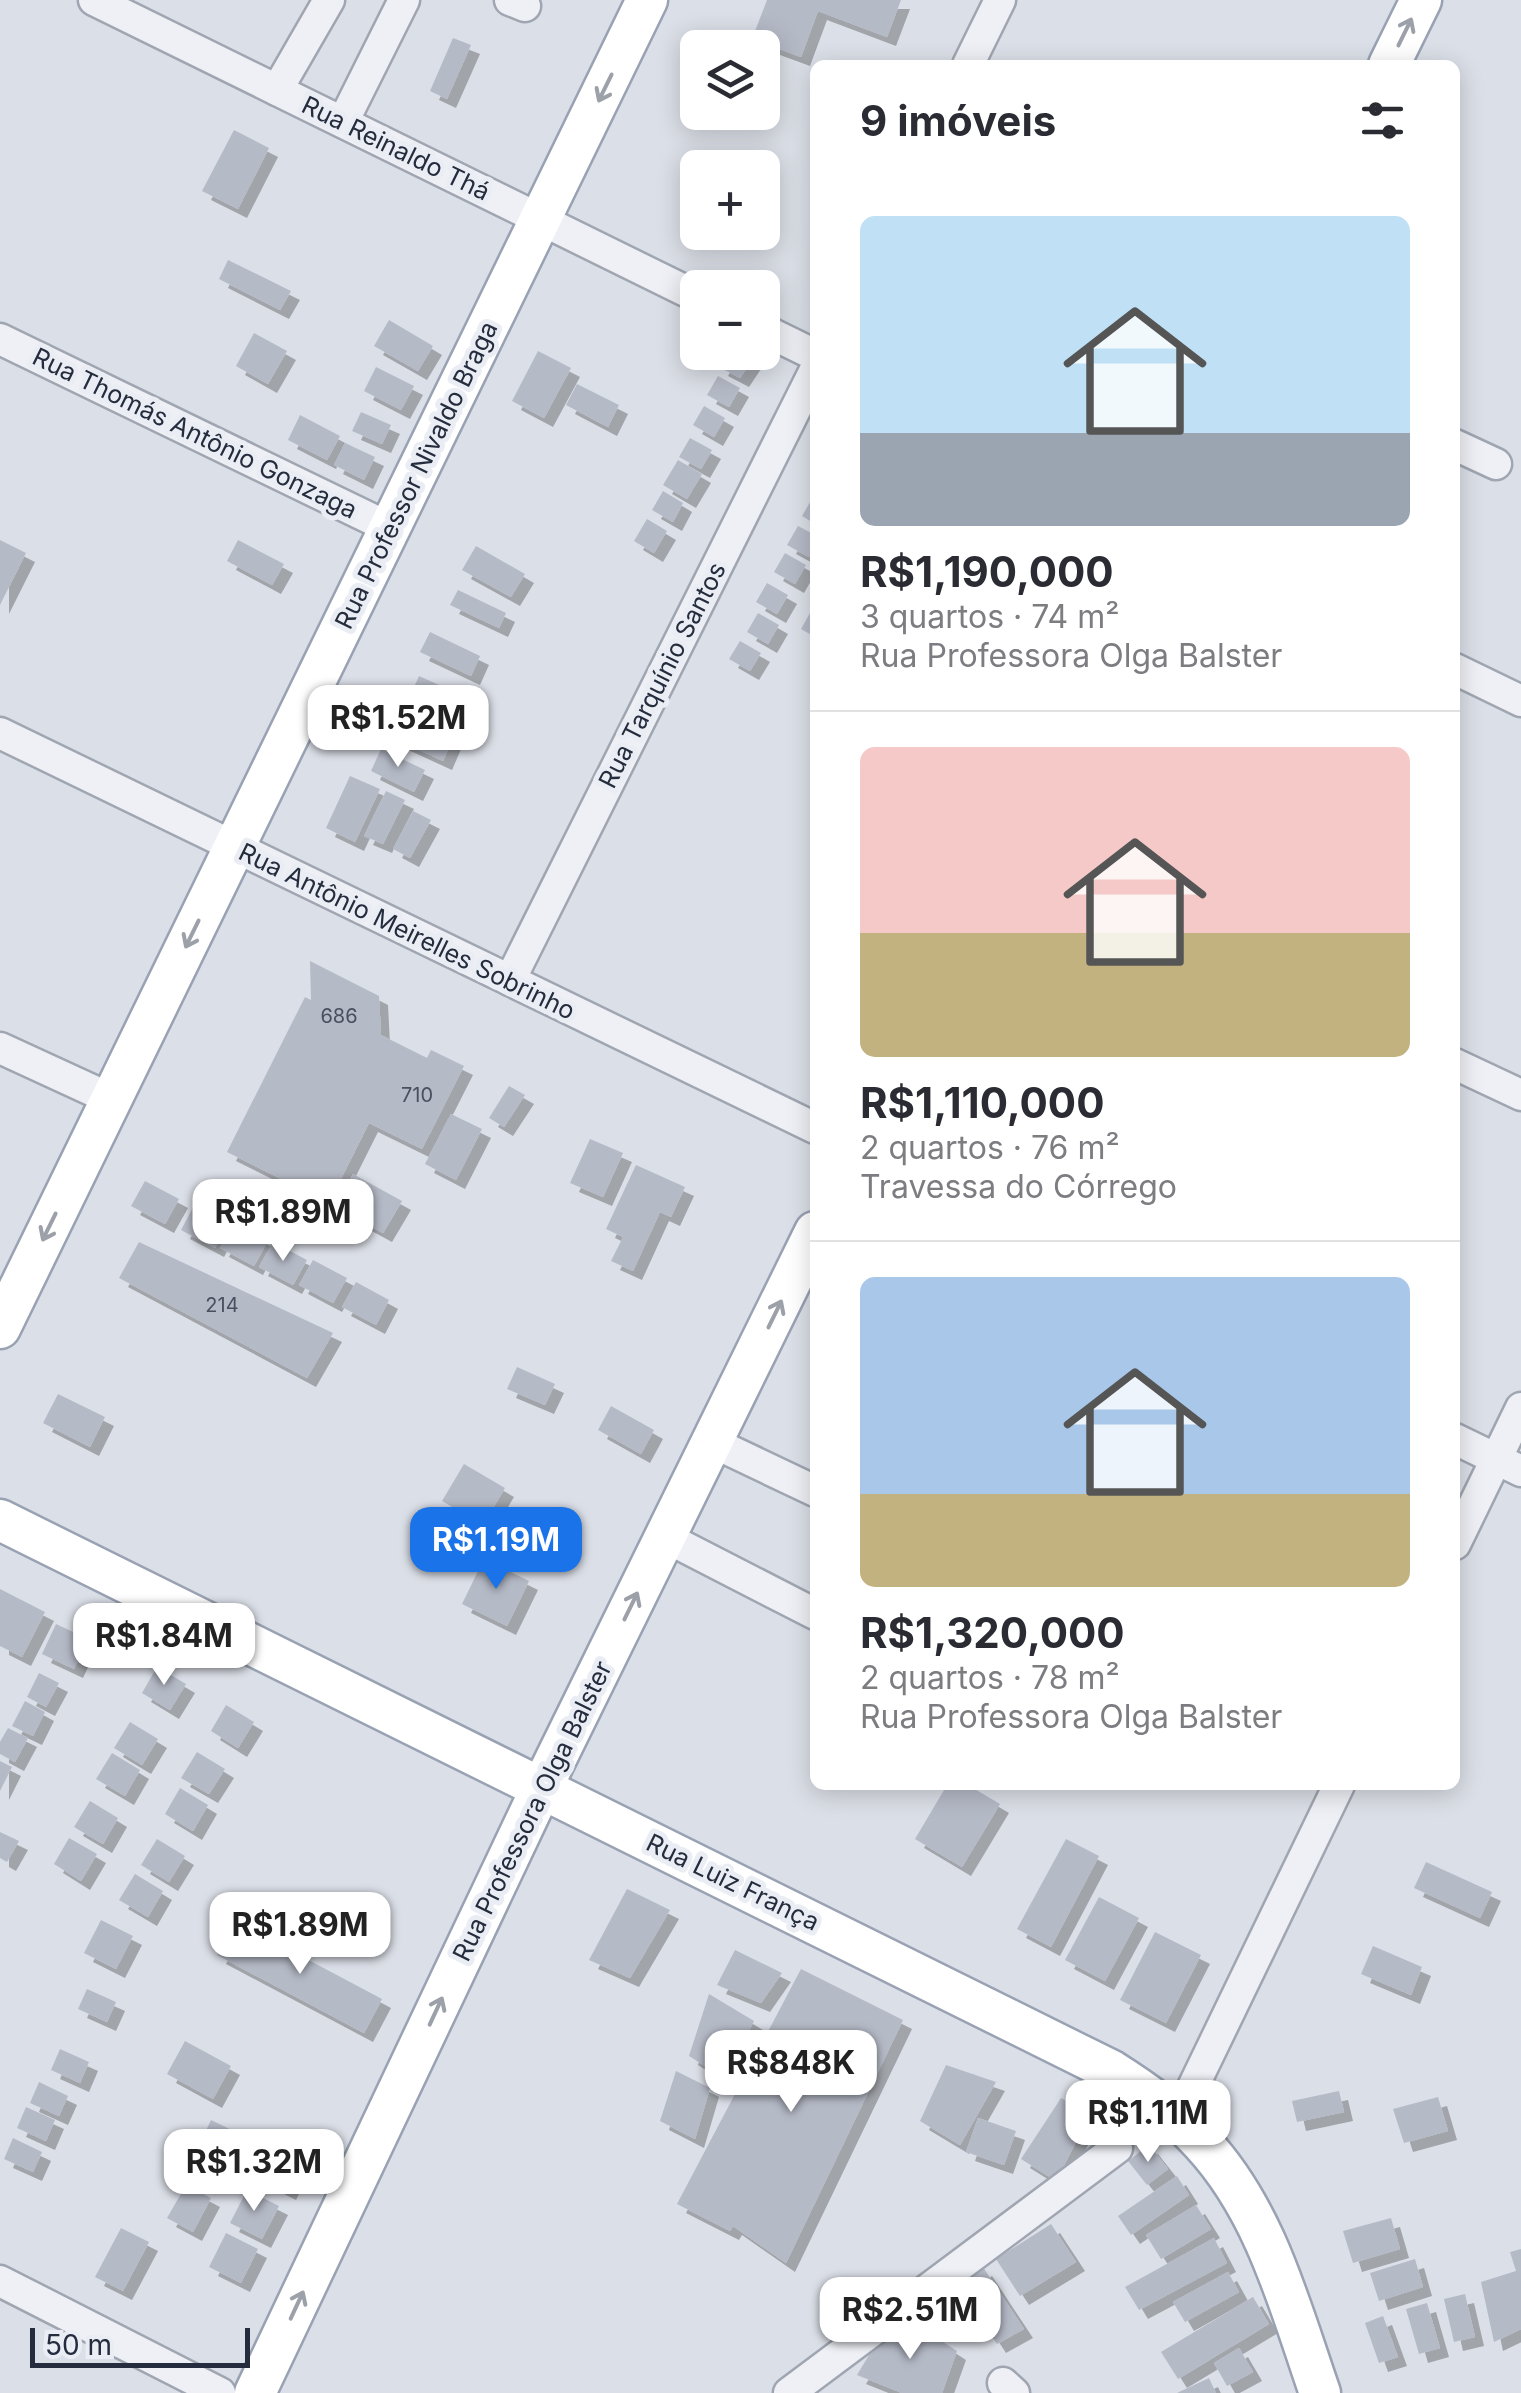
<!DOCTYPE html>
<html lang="pt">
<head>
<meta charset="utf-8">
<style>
	body { margin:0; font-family:Inter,sans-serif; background:#f7f7f7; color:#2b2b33; height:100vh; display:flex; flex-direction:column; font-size:38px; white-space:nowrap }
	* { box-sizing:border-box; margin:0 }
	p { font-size:32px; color:#7c7c81 }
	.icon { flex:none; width:55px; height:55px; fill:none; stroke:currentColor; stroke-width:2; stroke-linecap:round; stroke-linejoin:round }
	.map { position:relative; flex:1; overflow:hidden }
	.side { position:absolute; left:810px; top:60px; width:650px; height:1730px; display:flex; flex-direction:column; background:#fff; border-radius:15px; box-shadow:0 5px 25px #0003 }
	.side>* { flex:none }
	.fabs { position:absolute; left:680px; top:30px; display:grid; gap:20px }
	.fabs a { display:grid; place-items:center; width:100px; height:100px; border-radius:15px; background:#fff; box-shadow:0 5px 25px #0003; font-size:50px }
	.scale { position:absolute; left:30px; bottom:25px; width:220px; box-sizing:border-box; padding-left:10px; border:5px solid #242c3d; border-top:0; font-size:28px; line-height:35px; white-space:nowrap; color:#242c3d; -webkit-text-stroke:8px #eaeef4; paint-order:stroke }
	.price { position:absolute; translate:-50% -85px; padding:0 22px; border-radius:20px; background:#fff; color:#222; font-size:32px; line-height:65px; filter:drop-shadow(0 2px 5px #0008) }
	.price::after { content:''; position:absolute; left:50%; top:60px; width:30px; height:22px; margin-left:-15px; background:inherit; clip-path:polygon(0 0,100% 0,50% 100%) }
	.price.selected { background:#1a73e8; color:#fff }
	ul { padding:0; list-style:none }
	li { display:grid; align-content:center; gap:20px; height:530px; padding:0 50px }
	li+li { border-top:2px solid #e1e1e2 }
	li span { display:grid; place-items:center; height:310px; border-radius:15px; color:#555 }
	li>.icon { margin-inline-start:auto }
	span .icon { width:180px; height:180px; fill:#fffc; stroke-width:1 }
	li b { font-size:42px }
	h2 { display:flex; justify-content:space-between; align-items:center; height:120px; padding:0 50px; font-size:42px }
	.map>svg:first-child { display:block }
</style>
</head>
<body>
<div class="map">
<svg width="1521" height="2393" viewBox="0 0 1521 2393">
	<defs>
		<filter id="shadow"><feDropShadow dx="9" dy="9" stdDeviation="0" flood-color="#0004"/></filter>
	</defs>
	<rect width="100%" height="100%" fill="#dbdfe7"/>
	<g fill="#b5bac7" filter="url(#shadow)">
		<path d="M 767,0 L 901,0 L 887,37 L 818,11 L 801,57 L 752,39 Z"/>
		<path d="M 453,38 L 471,45 L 447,99 L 430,91 Z"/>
		<path d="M 234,130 L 269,148 L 238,209 L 202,191 Z"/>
		<path d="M 228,260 L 291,291 L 280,310 L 219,279 Z"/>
		<path d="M 389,320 L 433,346 L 418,371 L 374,346 Z"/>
		<path d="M 254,333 L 287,351 L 268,384 L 236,366 Z"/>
		<path d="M 538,351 L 571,368 L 544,418 L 512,401 Z"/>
		<path d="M 727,352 L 739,352 L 752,360 L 740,378 L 719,367 Z"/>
		<path d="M 376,367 L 414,386 L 401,410 L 364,391 Z"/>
		<path d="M 718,376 L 740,388 L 729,407 L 707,395 Z"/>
		<path d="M 577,384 L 619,405 L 608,427 L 566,405 Z"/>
		<path d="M 704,406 L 725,418 L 714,437 L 693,425 Z"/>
		<path d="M 361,412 L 391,425 L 382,444 L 352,431 Z"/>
		<path d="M 300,415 L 340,436 L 327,460 L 288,440 Z"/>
		<path d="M 690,438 L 712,450 L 701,469 L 679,457 Z"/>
		<path d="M 345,443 L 375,457 L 364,480 L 334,465 Z"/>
		<path d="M 678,460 L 702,474 L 687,499 L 663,485 Z"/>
		<path d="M 663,491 L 683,503 L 673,522 L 652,510 Z"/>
		<path d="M 813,497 L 815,498 L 815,524 L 802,516 Z"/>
		<path d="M 647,519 L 667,531 L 654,553 L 634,541 Z"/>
		<path d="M 798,526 L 815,535 L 815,546 L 809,557 L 787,545 Z"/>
		<path d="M 0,540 L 26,553 L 0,605 Z"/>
		<path d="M 238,540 L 284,564 L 272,585 L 227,561 Z"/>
		<path d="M 476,546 L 525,574 L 511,597 L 462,570 Z"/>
		<path d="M 785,553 L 806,565 L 795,584 L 774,572 Z"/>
		<path d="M 767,583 L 788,595 L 777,614 L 756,602 Z"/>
		<path d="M 458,590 L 506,613 L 499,628 L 450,605 Z"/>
		<path d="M 815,604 L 815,637 L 801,629 Z"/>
		<path d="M 758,613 L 779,625 L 768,644 L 747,632 Z"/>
		<path d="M 430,632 L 480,656 L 471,676 L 420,652 Z"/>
		<path d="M 740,641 L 761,653 L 750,671 L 729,659 Z"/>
		<path d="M 419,676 L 461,695 L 453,713 L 411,694 Z"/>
		<path d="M 405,717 L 453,738 L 443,761 L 395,739 Z"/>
		<path d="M 381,749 L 425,770 L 414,792 L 371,771 Z"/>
		<path d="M 350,776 L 380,789 L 355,842 L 326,828 Z"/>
		<path d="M 386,791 L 405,800 L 383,844 L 364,836 Z"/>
		<path d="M 413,811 L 431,820 L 410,858 L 393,849 Z"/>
		<path d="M 310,961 L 379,996 L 381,1035 L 427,1058 L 431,1050 L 464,1066 L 422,1149 L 369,1123 L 329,1203 L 227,1152 L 305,997 L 311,1000 Z"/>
		<path d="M 509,1086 L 525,1095 L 504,1127 L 489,1118 Z"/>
		<path d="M 451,1114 L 482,1129 L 456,1180 L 425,1164 Z"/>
		<path d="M 590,1139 L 623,1153 L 603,1197 L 570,1183 Z"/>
		<path d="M 636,1165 L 685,1187 L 671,1217 L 660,1212 L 633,1271 L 611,1261 L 623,1237 L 606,1229 Z"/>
		<path d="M 353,1174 L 402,1201 L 383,1233 L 335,1207 Z"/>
		<path d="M 145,1181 L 179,1199 L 165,1224 L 131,1206 Z"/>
		<path d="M 195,1204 L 229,1222 L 215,1248 L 181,1230 Z"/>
		<path d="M 234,1222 L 268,1241 L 254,1266 L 220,1248 Z"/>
		<path d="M 139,1242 L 333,1333 L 307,1378 L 119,1278 Z"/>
		<path d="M 273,1242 L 307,1260 L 293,1285 L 259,1267 Z"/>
		<path d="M 313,1260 L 347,1278 L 333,1303 L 299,1285 Z"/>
		<path d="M 356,1282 L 389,1300 L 376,1325 L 342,1307 Z"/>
		<path d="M 517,1367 L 555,1384 L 545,1405 L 507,1389 Z"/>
		<path d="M 58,1394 L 105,1417 L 90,1447 L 43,1423 Z"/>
		<path d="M 611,1406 L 654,1430 L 641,1454 L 598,1430 Z"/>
		<path d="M 464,1464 L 505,1488 L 483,1525 L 442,1501 Z"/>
		<path d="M 484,1559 L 529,1581 L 507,1626 L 462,1604 Z"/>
		<path d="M 0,1589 L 45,1612 L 22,1657 L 0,1646 Z"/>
		<path d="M 56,1624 L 88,1639 L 74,1669 L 42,1654 Z"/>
		<path d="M 157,1667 L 186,1684 L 170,1710 L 142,1693 Z"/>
		<path d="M 39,1673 L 59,1683 L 46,1707 L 27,1697 Z"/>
		<path d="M 25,1701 L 45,1712 L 33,1736 L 12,1726 Z"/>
		<path d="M 226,1705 L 254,1722 L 238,1748 L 211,1731 Z"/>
		<path d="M 130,1722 L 158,1739 L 142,1765 L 114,1748 Z"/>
		<path d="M 8,1728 L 28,1738 L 15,1762 L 0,1754 L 0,1742 Z"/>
		<path d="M 197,1752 L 225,1769 L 209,1794 L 181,1778 Z"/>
		<path d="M 112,1753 L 140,1770 L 125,1796 L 96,1779 Z"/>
		<path d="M 0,1761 L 12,1767 L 0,1791 Z"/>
		<path d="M 947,1785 L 968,1785 L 1000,1804 L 962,1867 L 915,1839 Z"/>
		<path d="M 180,1788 L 208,1805 L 193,1831 L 165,1814 Z"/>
		<path d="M 90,1801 L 118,1818 L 103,1844 L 74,1827 Z"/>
		<path d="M 0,1832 L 19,1841 L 7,1862 L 0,1858 Z"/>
		<path d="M 69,1838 L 97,1854 L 81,1881 L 54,1864 Z"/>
		<path d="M 157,1839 L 185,1856 L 169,1882 L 141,1865 Z"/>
		<path d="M 1066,1839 L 1099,1856 L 1051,1947 L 1017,1929 Z"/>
		<path d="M 1426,1862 L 1492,1892 L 1480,1918 L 1414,1888 Z"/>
		<path d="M 135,1874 L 163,1891 L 148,1917 L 119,1900 Z"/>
		<path d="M 627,1889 L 670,1910 L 630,1978 L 589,1960 Z"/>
		<path d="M 1099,1897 L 1139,1918 L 1105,1981 L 1065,1960 Z"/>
		<path d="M 101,1920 L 133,1936 L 116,1969 L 84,1953 Z"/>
		<path d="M 235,1921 L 382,1999 L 364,2033 L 217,1955 Z"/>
		<path d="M 1155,1932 L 1201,1955 L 1166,2023 L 1120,2000 Z"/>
		<path d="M 1373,1946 L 1422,1967 L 1411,1995 L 1361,1974 Z"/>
		<path d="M 735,1950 L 782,1973 L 761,2003 L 717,1985 Z"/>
		<path d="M 801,1969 L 903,2020 L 786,2263 L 733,2226 L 730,2231 L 677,2204 Z"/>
		<path d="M 87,1989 L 116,2002 L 107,2022 L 78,2009 Z"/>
		<path d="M 709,1994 L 754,2021 L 724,2078 L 689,2056 Z"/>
		<path d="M 185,2041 L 231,2066 L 213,2099 L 167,2074 Z"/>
		<path d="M 60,2049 L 89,2062 L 80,2083 L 51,2070 Z"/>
		<path d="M 946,2065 L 996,2082 L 960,2145 L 920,2121 Z"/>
		<path d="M 676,2071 L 710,2088 L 695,2139 L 660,2121 Z"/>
		<path d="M 39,2082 L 68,2096 L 59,2116 L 30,2103 Z"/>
		<path d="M 1339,2091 L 1344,2112 L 1297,2122 L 1292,2101 Z"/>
		<path d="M 1438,2097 L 1448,2131 L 1404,2143 L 1393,2109 Z"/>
		<path d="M 1061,2098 L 1091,2113 L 1056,2181 L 1021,2159 Z"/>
		<path d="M 26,2107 L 55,2120 L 46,2141 L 17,2128 Z"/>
		<path d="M 978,2118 L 1016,2131 L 1004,2165 L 966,2152 Z"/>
		<path d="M 211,2120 L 244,2136 L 227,2170 L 195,2154 Z"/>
		<path d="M 13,2138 L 42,2152 L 33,2172 L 4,2159 Z"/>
		<path d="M 272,2142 L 303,2158 L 287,2191 L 255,2175 Z"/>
		<path d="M 1149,2145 L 1168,2169 L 1147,2185 L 1128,2161 Z"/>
		<path d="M 1177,2176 L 1189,2195 L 1131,2235 L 1118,2216 Z"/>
		<path d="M 186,2185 L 211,2198 L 193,2232 L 167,2218 Z"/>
		<path d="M 247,2190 L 279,2206 L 262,2239 L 230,2223 Z"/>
		<path d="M 1196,2205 L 1211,2229 L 1161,2259 L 1146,2235 Z"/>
		<path d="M 1391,2218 L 1400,2249 L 1353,2263 L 1343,2231 Z"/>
		<path d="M 1051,2224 L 1076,2262 L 1020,2296 L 996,2259 Z"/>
		<path d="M 121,2228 L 149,2242 L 123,2291 L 95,2277 Z"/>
		<path d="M 226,2233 L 258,2249 L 241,2283 L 209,2267 Z"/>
		<path d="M 1214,2238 L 1227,2263 L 1139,2310 L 1125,2287 Z"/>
		<path d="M 1521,2249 L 1521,2329 L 1494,2342 L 1481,2282 L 1516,2271 L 1510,2252 Z"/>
		<path d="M 1415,2259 L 1423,2287 L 1379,2301 L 1370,2273 Z"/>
		<path d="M 983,2267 L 1024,2329 L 997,2344 L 959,2286 Z"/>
		<path d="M 1228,2272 L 1239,2292 L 1185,2322 L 1173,2302 Z"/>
		<path d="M 1465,2294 L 1475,2337 L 1454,2342 L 1444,2299 Z"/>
		<path d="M 1253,2297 L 1269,2324 L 1178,2379 L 1161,2352 Z"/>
		<path d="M 1427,2303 L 1440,2348 L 1419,2354 L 1406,2309 Z"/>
		<path d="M 1383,2316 L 1398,2357 L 1379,2363 L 1365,2323 Z"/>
		<path d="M 912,2322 L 957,2351 L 942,2393 L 902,2393 L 857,2375 L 872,2350 Z"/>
		<path d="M 1239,2348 L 1253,2372 L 1227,2386 L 1214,2363 Z"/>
		<path d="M 1209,2378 L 1216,2393 L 1177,2393 Z"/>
	</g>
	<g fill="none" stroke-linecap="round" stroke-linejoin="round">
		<g stroke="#a0a6b1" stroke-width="35">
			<g id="minor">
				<path d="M 94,0 L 698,297"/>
				<path d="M 510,0 L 525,6"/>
				<path d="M 968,65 L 1000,0"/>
				<path d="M 277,90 L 329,0"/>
				<path d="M 343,122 L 404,0"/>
				<path d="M 762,329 L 815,355"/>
				<path d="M 0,339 L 390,528"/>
				<path d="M 1455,445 L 1496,464"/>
				<path d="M 1455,669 L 1521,701"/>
				<path d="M 0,733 L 815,1128"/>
				<path d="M 510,980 L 815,370"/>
				<path d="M 0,1048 L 111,1099"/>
				<path d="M 1455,1064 L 1521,1095"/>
				<path d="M 1455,1439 L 1521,1471"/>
				<path d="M 712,1442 L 815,1491"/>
				<path d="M 665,1537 L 815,1614"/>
				<path d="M 1455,1544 L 1521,1408"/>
				<path d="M 1178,2118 L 1339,1785"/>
				<path d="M 0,2281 L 220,2393"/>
				<path d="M 1003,2383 L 1014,2393"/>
				<path d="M 789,2393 L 1117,2148"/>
			</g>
		</g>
		<g stroke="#99a2b3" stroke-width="45">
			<g id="major">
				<path d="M 1389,65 L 1421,0"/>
				<path d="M 0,1328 L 647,0"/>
				<path d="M 0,1520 L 1112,2071 C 1145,2092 1176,2114 1202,2143 C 1266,2212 1290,2307 1320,2393"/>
				<path d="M 255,2393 L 542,1787 L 815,1232"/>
			</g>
		</g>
		<use href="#minor" stroke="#eef0f5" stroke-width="30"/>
		<use href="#major" stroke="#fff" stroke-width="40"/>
	</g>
	<defs><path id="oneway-shaft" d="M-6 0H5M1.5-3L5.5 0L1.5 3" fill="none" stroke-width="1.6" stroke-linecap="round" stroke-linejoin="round" transform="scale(2.5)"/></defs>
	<g stroke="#9ca0a8">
		<use href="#oneway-shaft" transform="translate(1405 32) rotate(-64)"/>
		<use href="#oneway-shaft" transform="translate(605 88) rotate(116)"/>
		<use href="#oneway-shaft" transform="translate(192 934) rotate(116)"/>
		<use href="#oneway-shaft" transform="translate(49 1227) rotate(116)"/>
		<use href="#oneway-shaft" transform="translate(775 1314) rotate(-64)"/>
		<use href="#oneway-shaft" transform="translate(631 1606) rotate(-64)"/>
		<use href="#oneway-shaft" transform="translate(436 2011) rotate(-65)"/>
		<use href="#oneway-shaft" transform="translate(297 2305) rotate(-65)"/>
	</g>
	<g text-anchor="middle" stroke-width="10" stroke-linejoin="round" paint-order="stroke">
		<g font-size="20" fill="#485060">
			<text x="339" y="1023">686</text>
			<text x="417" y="1102">710</text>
			<text x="222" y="1312">214</text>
		</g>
		<g font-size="25" fill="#242c3d" stroke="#eaeef4">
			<text transform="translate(396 148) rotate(26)" y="9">Rua Reinaldo Thá</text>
			<text transform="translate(195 433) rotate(26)" y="9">Rua Thomás Antônio Gonzaga</text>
			<text transform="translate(416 475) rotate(-64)" y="9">Rua Professor Nivaldo Braga</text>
			<text transform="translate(662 675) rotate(-63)" y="9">Rua Tarquínio Santos</text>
			<text transform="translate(407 931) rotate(26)" y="9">Rua Antônio Meirelles Sobrinho</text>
			<text transform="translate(532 1811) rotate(-64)" y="9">Rua Professora Olga Balster</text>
			<text transform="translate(733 1882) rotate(26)" y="9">Rua Luiz França</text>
		</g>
	</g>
</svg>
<div class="fabs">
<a><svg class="icon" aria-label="layers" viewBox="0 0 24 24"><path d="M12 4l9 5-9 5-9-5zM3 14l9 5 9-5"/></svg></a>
<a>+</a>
<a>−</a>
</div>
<div class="scale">50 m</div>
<b class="price" style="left:398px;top:770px">R$1.52M</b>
<b class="price" style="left:283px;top:1264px">R$1.89M</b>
<b class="price selected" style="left:496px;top:1592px">R$1.19M</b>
<b class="price" style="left:164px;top:1688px">R$1.84M</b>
<b class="price" style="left:300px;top:1977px">R$1.89M</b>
<b class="price" style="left:791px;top:2115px">R$848K</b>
<b class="price" style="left:1148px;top:2165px">R$1.11M</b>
<b class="price" style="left:254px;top:2214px">R$1.32M</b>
<b class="price" style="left:910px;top:2362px">R$2.51M</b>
<section class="side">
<h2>9 imóveis<svg class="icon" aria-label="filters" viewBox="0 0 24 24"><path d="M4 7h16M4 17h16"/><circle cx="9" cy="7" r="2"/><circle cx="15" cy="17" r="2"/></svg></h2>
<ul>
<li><span style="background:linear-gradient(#bfe0f5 70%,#9aa5b1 0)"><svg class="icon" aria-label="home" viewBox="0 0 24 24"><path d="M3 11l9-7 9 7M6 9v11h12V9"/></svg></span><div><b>R$1,190,000</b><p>3 quartos · 74 m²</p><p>Rua Professora Olga Balster</p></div></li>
<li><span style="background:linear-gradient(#f6c9c9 60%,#c2b280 0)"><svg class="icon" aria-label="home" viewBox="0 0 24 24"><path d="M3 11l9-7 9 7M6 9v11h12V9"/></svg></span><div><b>R$1,110,000</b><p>2 quartos · 76 m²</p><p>Travessa do Córrego</p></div></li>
<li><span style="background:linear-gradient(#a9c7e8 70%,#c2b280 0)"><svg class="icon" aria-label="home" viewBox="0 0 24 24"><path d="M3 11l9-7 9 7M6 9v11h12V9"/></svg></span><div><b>R$1,320,000</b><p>2 quartos · 78 m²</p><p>Rua Professora Olga Balster</p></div></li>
</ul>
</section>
</div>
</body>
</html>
